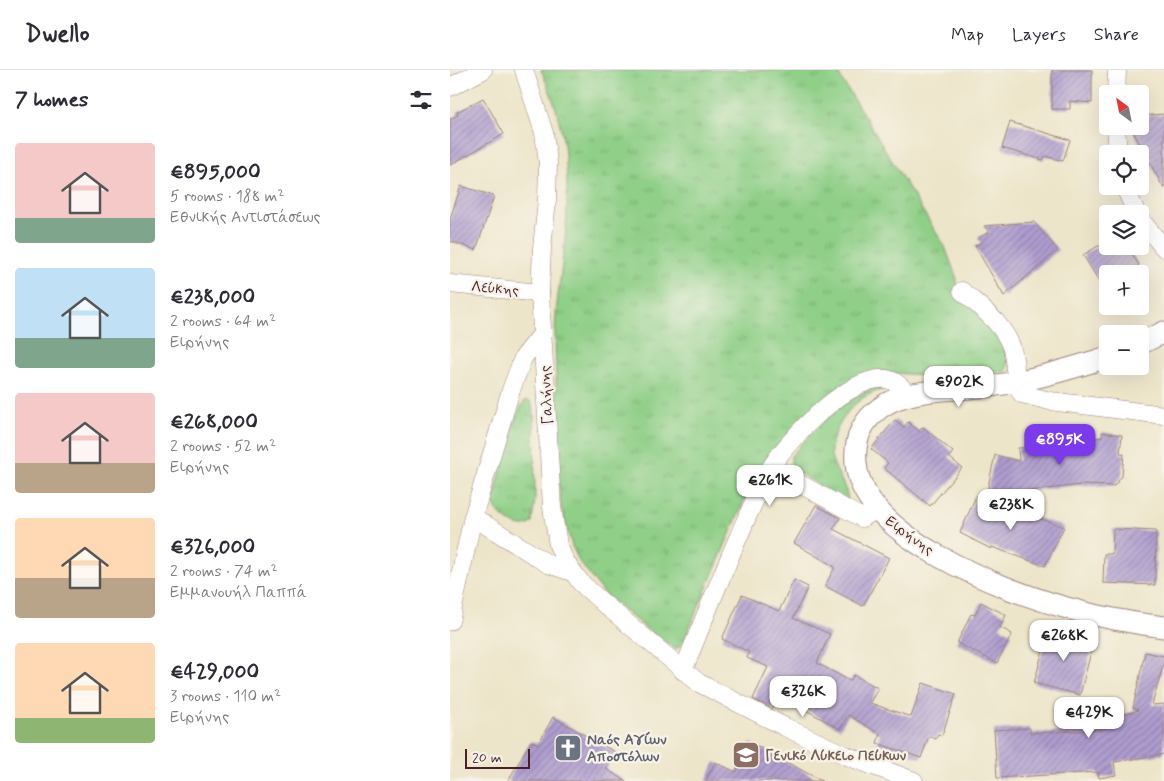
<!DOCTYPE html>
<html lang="en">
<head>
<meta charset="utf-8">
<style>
	body { margin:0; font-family:Mynerve,sans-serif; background:#f2f2f3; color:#2b2b33; height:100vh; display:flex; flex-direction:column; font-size:19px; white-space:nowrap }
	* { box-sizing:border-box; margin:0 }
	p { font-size:16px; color:#7c7c81 }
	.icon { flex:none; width:28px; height:28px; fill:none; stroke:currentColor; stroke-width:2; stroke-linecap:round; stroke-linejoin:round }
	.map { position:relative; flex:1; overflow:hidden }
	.sheet { display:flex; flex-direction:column; background:#fff; width:450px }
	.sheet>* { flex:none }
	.needle { width:32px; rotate:328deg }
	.buttons { position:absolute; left:649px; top:15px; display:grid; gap:10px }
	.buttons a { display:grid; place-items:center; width:50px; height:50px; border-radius:5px; background:#fff; box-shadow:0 5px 20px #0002; font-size:25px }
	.scale { position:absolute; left:15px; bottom:12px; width:65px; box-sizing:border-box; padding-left:5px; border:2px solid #4a1f2b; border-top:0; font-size:14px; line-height:18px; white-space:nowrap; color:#4a1f2b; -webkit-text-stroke:4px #f7f3e8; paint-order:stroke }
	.price { position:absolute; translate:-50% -42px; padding:0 11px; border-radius:10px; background:#fff; color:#222; font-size:16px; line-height:32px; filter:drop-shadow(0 1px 2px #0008) }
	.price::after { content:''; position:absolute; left:50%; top:30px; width:15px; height:11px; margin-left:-8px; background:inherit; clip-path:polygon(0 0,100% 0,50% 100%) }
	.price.selected { background:#7c3aed; color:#fff }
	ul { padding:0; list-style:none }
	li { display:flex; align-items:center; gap:15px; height:125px; padding:0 15px }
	li span { display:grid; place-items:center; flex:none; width:140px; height:100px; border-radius:5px; color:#555 }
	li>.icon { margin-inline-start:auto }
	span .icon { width:60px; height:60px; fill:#fffc; stroke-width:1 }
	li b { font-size:21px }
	h2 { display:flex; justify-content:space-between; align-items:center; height:60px; padding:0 15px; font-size:21px }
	header { display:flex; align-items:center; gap:30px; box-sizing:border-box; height:70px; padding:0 25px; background:#fff; border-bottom:1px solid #e1e1e2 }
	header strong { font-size:24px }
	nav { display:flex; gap:28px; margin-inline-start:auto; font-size:18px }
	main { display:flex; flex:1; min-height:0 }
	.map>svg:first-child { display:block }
</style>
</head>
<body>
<header>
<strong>Dwello</strong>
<nav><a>Map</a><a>Layers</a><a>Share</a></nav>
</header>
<main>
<section class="sheet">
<h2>7 homes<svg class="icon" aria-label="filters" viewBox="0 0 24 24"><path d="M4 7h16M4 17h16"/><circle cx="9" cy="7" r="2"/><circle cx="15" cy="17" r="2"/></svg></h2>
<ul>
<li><span style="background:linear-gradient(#f6c9c9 75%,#7fa58c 0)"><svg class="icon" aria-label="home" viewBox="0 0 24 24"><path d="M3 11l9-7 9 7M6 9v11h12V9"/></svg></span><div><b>€895,000</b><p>5 rooms · 188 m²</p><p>Εθνικής Αντιστάσεως</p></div></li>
<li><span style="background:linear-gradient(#bfe0f5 70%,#7fa58c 0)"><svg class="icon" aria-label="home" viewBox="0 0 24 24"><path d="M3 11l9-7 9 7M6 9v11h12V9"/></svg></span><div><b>€238,000</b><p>2 rooms · 64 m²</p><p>Ειρήνης</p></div></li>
<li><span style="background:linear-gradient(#f6c9c9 70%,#b9a48a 0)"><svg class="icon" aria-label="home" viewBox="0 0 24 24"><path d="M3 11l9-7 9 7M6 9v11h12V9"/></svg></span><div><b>€268,000</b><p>2 rooms · 52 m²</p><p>Ειρήνης</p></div></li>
<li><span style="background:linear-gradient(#ffd9b3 60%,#b9a48a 0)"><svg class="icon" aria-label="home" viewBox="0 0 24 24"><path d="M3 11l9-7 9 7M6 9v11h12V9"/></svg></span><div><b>€326,000</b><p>2 rooms · 74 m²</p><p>Εμμανουήλ Παππά</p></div></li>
<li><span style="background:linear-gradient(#ffd9b3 75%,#8fb573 0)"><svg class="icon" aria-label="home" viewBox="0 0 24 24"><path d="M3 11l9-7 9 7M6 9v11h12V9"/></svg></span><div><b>€429,000</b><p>3 rooms · 110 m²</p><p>Ειρήνης</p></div></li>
</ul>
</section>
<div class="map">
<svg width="714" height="711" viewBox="0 0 714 711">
	<defs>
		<pattern id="grass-tufts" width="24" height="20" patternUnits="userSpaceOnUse" patternTransform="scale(1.25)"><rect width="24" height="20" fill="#8fcf87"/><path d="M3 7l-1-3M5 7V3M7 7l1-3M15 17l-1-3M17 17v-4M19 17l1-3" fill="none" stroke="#7db175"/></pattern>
		<pattern id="building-hatch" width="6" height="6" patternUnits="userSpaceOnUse" patternTransform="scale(1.25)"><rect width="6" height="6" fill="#ae9dcf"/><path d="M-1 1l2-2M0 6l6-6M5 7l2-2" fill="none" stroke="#907fa8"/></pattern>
	</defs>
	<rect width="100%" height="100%" fill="#f7f3e8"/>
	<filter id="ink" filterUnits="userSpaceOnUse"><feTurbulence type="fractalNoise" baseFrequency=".02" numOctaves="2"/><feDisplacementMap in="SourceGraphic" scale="10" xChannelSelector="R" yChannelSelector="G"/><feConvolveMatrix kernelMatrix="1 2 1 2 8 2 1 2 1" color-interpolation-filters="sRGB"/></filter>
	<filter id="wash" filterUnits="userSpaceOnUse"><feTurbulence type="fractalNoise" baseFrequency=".0096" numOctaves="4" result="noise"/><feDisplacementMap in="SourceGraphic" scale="20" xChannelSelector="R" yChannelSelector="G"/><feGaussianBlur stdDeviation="1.12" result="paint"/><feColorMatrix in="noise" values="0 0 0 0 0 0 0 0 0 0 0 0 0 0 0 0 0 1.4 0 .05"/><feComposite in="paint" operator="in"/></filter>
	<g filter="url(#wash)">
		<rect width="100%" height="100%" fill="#ede5c9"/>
		<g fill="url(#grass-tufts)" stroke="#6c7759">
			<path d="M 91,0 L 386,0 L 495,177 L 507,209 L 507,221 L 522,236 L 558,280 L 557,301 L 502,307 L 429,302 L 382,321 L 312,394 L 298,422 L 232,575 L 225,579 L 198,560 L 153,523 L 129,491 L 122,476 L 111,437 L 108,399 L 105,262 C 106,228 113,194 116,160 C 118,124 118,85 109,50 C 105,33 98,16 91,0 Z"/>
			<path d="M 428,316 L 433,319 C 425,322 416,325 409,331 C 395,341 376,372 382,389 C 385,401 401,423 397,433 L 348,402 L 341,394 L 341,386 L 353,372 L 385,340 L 396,331 Z"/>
			<path d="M 76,330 L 81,332 L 84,343 L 85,429 L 82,452 C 75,461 60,453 52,446 C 47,443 45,437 43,432 C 48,413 64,339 76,330 Z"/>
		</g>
		<g id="blocks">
			<g fill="url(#building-hatch)">
				<path d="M 602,0 L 642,0 L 642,33 L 620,31 L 620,39 L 602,39 Z"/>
				<path d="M 33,28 L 54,64 L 0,95 L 0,49 L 8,45 L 7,42 Z"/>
				<path d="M 714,44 L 714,119 L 680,56 L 690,56 L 690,46 Z"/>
				<path d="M 560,52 L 620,70 L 613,91 L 595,86 L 593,90 L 552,78 Z"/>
				<path d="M 11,116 L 44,126 L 26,180 L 0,171 L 0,149 Z"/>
				<path d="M 584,152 L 608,180 L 554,226 L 525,176 L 531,173 L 528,168 L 539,162 L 534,156 Z"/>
				<path d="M 648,176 L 677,176 L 689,195 L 675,204 L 658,204 L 658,226 L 633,185 Z"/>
				<path d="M 445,350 L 454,357 L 458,352 L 469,361 L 473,357 L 503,382 L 499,387 L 512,398 L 480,436 L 434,398 L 438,393 L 421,379 Z"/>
				<path d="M 652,362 L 672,365 L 670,383 L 674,384 L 672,406 L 664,416 L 631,415 L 536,426 L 545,385 L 569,391 L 568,378 L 609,375 L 652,367 Z"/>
				<path d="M 526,426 L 614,457 L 595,496 L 542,477 L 541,479 L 510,463 Z"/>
				<path d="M 366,435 L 390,448 L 383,459 L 439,488 L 413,536 L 375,516 L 385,497 L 344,473 Z"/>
				<path d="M 663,459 L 706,461 L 705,515 L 653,513 L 654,484 L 662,484 Z"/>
				<path d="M 344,510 L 358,517 L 343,548 L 380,564 L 367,593 L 400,611 L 404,605 L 428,618 L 420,633 L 461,647 L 473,613 L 506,624 L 492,665 L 488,664 L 486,669 L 479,666 L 471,688 L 427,673 L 430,664 L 398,645 L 390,659 L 329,625 L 322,639 L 303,629 L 318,597 L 297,588 L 299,582 L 272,569 L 292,525 L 329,541 Z"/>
				<path d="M 531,532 L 556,545 L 550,557 L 562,564 L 547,593 L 507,573 L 521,544 L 525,545 Z"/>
				<path d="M 599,558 L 644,570 L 630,625 L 584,613 Z"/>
				<path d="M 695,582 L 714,586 L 714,592 L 702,635 L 714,634 L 714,684 L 664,692 L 666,705 L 649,708 L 648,702 L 547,708 L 544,660 L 580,658 L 580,663 L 651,660 L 649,652 L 688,640 L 683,638 Z"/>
				<path d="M 103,647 L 165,682 L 156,699 L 176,711 L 58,711 L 81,671 L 88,674 Z"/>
				<path d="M 301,673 L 372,711 L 256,711 L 265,692 L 286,702 Z"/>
			</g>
		</g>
	</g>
	<g filter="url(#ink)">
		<use href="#blocks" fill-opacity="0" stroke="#9c827a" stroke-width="1"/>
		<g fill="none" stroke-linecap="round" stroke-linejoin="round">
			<g stroke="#9c827a" stroke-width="19">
				<g id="minor">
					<path d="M 74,0 L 94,63 L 98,93 L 97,130 L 92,178 L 90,223 L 102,437 L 108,475 L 115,491 L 131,513 L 153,533 L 249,613 L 335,657 L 397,686 L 464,711"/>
					<path d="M 0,17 L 33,0"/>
					<path d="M 666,24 L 667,0"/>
					<path d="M 666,56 L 668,84"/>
					<path d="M 674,116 L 687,144"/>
					<path d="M 690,149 L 714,178"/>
					<path d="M 0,214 L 90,223"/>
					<path d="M 512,221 C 531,238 554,254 562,279 C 566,292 564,315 572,324 L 600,331 L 714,345"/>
					<path d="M 321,398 L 412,448 L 427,439"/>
					<path d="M 23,447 L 98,494 L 122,502"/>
					<path d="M 0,551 L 23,447 L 61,320 L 73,288 L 92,264"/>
					<path d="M 233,601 C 251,556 269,512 288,468 C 298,445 308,421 320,399 C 337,370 399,305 436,309 C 446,310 453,319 460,326"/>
				</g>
			</g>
			<g stroke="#9c827a" stroke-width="23">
				<g id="tertiary">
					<path d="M 690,274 L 714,262"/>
					<path d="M 658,287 C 619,299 580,311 540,316 C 508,321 457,317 430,338 C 411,352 404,370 406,393 C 412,468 556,521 617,538 C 649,547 682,553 714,557"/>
				</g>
			</g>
			<use href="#minor" stroke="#fff" stroke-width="18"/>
			<use href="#tertiary" stroke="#fff" stroke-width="21"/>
		</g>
	</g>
	<defs>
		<g id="church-square" transform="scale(1.4375)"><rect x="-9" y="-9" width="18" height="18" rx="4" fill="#6b7280" stroke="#f7f3e8"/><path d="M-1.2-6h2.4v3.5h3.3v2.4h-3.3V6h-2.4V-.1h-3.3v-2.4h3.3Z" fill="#fff"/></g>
		<g id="school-square" transform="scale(1.4375)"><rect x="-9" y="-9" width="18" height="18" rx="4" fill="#8d6e63" stroke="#f7f3e8"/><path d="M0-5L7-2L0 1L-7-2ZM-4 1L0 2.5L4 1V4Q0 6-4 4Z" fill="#fff"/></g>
	</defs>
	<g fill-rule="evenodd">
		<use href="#church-square" x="118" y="678"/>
		<use href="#school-square" x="296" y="685"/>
	</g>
	<g text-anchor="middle" stroke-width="4.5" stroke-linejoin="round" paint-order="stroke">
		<g font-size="15" fill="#4a1f2b" stroke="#f7f3e8">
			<text transform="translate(45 218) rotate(5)" y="5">Λεύκης</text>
			<text transform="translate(96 325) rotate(-93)" y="5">Γαλήνης</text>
			<text transform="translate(460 465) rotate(36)" y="5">Ειρήνης</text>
		</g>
		<g font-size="15" font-weight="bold" fill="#5b616d" stroke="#f7f3e8" text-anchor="start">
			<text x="137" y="674">Ναός Αγίων<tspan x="137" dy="17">Αποστόλων</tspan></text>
		</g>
		<g font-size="15" font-weight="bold" fill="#785e54" stroke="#f7f3e8" text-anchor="start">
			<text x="315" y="690">Γενικό Λύκειο Πεύκων</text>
		</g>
	</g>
</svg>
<div class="buttons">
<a><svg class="needle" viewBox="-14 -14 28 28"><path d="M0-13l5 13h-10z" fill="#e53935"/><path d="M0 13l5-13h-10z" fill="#7c7c81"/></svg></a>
<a><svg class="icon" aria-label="locate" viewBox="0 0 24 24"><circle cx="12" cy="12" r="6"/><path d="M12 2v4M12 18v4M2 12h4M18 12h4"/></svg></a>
<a><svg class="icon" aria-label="layers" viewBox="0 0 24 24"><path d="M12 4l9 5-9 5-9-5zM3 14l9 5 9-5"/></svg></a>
<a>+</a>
<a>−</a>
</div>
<div class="scale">20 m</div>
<b class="price" style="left:509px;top:338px">€902K</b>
<b class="price selected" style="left:610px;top:396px">€895K</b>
<b class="price" style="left:320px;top:437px">€261K</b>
<b class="price" style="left:561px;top:461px">€238K</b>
<b class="price" style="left:614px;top:592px">€268K</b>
<b class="price" style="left:353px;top:648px">€326K</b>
<b class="price" style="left:639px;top:669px">€429K</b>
</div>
</main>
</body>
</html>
